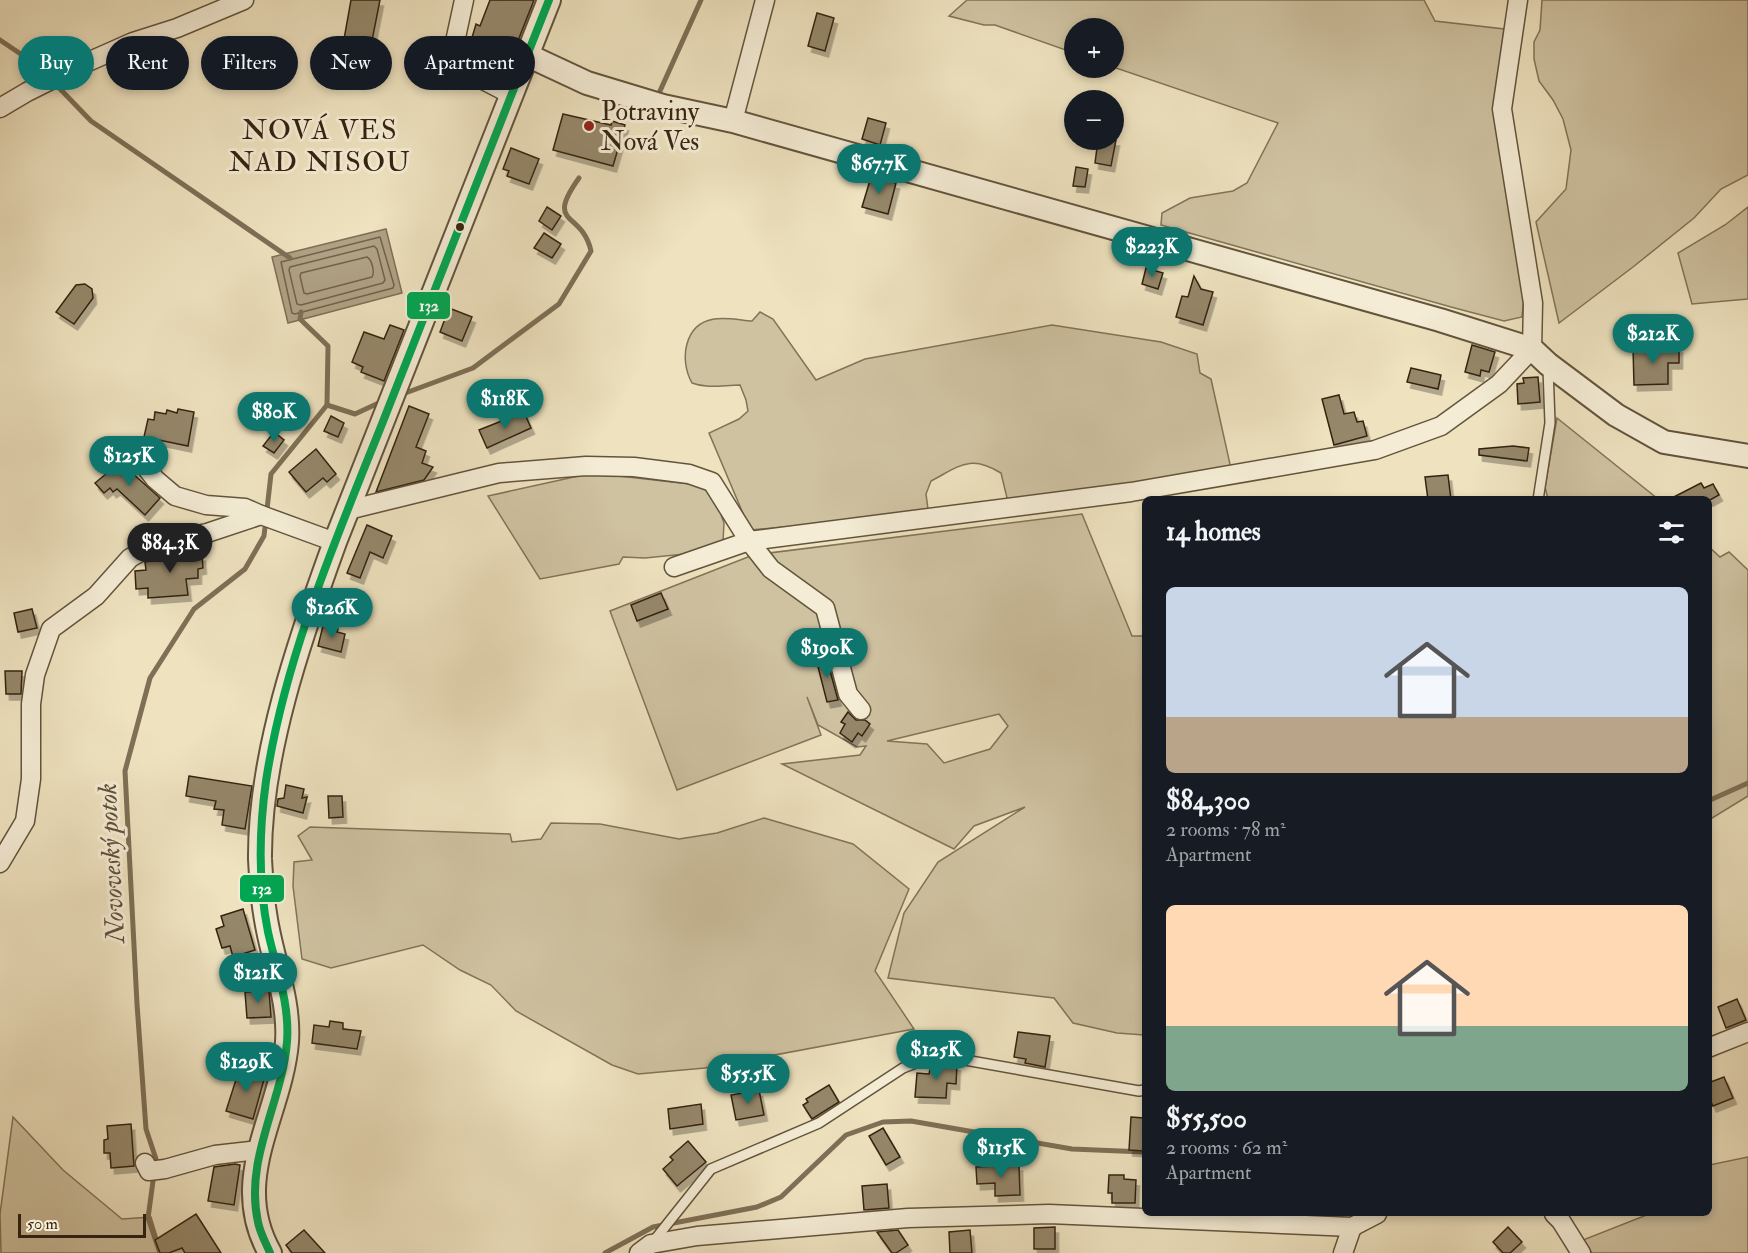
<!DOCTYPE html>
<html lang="en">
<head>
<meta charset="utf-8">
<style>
	body { margin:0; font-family:"IM FELL Double Pica",serif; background:#242831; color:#f1f3f6; height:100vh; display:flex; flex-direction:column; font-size:22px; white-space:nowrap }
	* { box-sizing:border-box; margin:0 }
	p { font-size:20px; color:#9ea1a6 }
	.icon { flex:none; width:33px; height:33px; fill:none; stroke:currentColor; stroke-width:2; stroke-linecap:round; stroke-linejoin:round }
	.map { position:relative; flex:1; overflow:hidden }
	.side { position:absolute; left:1142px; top:496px; width:570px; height:720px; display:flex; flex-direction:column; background:#171b24; border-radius:9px; box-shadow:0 3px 9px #0003 }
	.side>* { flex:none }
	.guide { position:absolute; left:18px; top:36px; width:570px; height:54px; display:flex; gap:12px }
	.tools { position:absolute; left:1064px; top:18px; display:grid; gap:12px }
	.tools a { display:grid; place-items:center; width:60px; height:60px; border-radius:50%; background:#171b24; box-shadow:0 3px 9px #0003; font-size:30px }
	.scale { position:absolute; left:18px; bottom:15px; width:128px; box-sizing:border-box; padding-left:6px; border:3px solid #352410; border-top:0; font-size:16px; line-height:21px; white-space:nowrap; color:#352410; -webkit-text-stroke:4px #f4ecd5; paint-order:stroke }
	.price { position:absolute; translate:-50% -51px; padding:0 14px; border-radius:21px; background:#0f766e; color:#fff; font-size:20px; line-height:39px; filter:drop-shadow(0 2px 3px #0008) }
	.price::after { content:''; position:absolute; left:50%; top:36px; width:18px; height:14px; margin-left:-9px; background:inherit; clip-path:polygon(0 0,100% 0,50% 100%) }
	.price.on { background:#222; color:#fff }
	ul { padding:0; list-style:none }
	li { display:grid; align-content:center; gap:12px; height:318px; padding:0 24px }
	li span { display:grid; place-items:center; height:186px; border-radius:9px; color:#555 }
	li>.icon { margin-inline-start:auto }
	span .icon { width:108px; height:108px; fill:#fffc; stroke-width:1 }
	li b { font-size:26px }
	h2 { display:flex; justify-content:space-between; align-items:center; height:72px; padding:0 24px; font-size:26px }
	.chip { padding:0 21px; border-radius:27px; background:#171b24; box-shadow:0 3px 9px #0003; font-size:21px; line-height:54px }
	.chip.on { background:#0f766e; color:#fff }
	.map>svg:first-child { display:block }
</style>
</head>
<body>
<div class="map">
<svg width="1748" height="1253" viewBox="0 0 1748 1253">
	<defs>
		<filter id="shadow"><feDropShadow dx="3.5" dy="6" stdDeviation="0" flood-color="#0004"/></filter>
	</defs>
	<rect width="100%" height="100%" fill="#eee2bf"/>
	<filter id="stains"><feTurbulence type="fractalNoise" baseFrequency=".00333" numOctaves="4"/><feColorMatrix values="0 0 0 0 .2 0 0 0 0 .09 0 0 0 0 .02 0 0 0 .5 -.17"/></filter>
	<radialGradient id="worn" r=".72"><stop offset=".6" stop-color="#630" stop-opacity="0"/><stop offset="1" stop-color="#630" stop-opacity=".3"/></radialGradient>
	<g fill="#cfc2a1" stroke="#827358" stroke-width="1.5" fill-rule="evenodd">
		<path d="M 967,0 L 1424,0 L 1435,21 L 1504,29 L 1495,106 L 1524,297 L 1522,317 L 1504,321 L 1451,307 L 1161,225 L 1162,213 L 1190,198 L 1233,191 L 1247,183 L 1278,123 L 1113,67 L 1113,28 L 1074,28 L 1074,53 L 995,25 L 984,25 L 949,16 Z"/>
		<path d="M 1542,0 L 1748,0 L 1748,175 L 1721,189 L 1694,218 L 1633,267 L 1559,323 L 1536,222 L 1566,189 L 1571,150 L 1563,119 L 1553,100 L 1539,81 L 1534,59 L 1534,42 L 1540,30 Z"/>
		<path d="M 1748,207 L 1748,299 L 1692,304 L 1678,253 L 1725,225 Z"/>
		<path d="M 760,312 L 773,319 L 816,380 L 865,359 L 1052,325 L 1161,342 L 1197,354 L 1200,373 L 1211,379 L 1232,473 L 1008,502 L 1001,473 C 970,454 960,466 931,481 L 926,494 L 928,509 L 851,521 L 750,530 L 709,433 L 739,419 L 748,411 L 746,400 L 740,385 C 724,385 707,389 692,383 C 679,360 684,324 714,319 C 726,317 740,320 752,321 Z"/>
		<path d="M 1557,418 L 1658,499 L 1548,499 L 1545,487 Z"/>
		<path d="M 592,473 L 699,485 L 713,492 L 724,523 L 723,541 L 685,554 L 645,558 L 623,557 L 619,564 L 540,579 L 488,496 Z"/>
		<path d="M 1082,514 L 1132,636 L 1144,636 L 1144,1035 L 1117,1033 L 1073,1023 L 1054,998 L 888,978 L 904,913 L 938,862 L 1025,807 L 974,826 L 954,849 L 782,764 L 860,755 L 866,746 L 857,747 L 818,725 L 807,697 L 821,735 L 677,790 L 610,611 L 753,555 ZM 999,714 L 1008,726 L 990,749 L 944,763 L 927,744 L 887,741 Z"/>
		<path d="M 1708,546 L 1720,557 L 1729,552 L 1748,570 L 1748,796 L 1709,820 Z"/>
		<path d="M 764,818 L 853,844 L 909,889 L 875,971 L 914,1029 L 705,1068 L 638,1074 L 612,1065 L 516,1011 L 491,985 L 460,970 L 423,945 L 331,968 L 302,959 L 293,886 L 294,862 L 312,860 L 298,836 L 310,827 L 510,834 L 512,842 L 541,839 L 551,823 L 600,824 L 679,839 L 717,833 Z"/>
		<path d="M 13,1117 L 63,1170 L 122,1219 L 151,1217 L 162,1253 L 1,1253 L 0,1214 Z"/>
		<path d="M 1748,1157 L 1748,1253 L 1592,1253 L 1583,1240 L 1649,1214 L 1708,1214 L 1709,1165 Z"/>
	</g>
	<path fill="#afa184" stroke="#7e6f56" stroke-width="1.5" d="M 386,229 L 402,293 L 288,323 L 272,257 Z"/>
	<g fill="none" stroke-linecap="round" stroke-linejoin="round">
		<g stroke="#72624a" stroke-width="1.5">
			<path d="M 380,237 L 394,285 L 393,288 L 295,314 L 292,313 L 281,262 Z"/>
			<path d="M 374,246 L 377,249 L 385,280 L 383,283 L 301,305 L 297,304 L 289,270 L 290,267 Z"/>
			<path d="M 367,257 C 372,260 375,272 372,277 L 307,294 L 304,293 L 300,276 L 301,273 Z"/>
		</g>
		<g stroke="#7e6f56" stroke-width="5">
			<path d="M 0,40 L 37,65 L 91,121 L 290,258"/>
			<path d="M 660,91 L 701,0"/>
			<path d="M 301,312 L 300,319 L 328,346 L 327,405"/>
			<path d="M 400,395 L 473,368 L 559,304 L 591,251 C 582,210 544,227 579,178"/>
			<path d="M 1708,801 L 1748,783"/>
			<path d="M 160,1253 L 148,1218 L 156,1159 L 146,1129 L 137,1004 L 125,771 L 150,678 L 194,609 L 245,569 L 264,536 L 271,474 L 327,405 L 355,414 L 383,401"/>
			<path d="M 605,1253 L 653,1227 L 757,1207 L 781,1197 L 846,1135 L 883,1122 L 911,1121 L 1072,1149 L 1144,1152"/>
		</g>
	</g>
	<g fill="#95876b" stroke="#352410" stroke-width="1.5" filter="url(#shadow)">
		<path d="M 351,0 L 380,0 L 368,61 L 341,56 Z"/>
		<path d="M 490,0 L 534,0 L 508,66 L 468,51 L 476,24 L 480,26 Z"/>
		<path d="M 817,13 L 834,18 L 825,51 L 808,46 Z"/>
		<path d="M 563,114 L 611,125 L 612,121 L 625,125 L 613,166 L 553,150 Z"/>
		<path d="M 868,118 L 886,123 L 880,145 L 862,139 Z"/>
		<path d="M 1098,140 L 1116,140 L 1111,166 L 1095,163 Z"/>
		<path d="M 511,148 L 539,159 L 529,184 L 507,176 L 509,171 L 503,169 Z"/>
		<path d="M 1076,167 L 1088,169 L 1085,187 L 1073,186 Z"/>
		<path d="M 871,177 L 896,183 L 888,214 L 862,207 Z"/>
		<path d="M 547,207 L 561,216 L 552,230 L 539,221 Z"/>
		<path d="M 544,233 L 561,244 L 552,258 L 534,248 Z"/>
		<path d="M 1146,268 L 1163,273 L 1158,289 L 1142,284 Z"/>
		<path d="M 1194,276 L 1201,289 L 1213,292 L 1203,325 L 1176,317 L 1182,296 L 1188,297 Z"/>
		<path d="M 85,284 L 92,289 L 93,298 L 74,324 L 56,312 L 76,285 Z"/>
		<path d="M 449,308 L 472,317 L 462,341 L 440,332 Z"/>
		<path d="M 390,325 L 404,330 L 384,381 L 361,372 L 363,367 L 352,362 L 364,332 L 384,339 Z"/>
		<path d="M 1472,345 L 1495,352 L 1489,372 L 1481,370 L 1480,376 L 1465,372 Z"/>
		<path d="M 1679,347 L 1679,363 L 1668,363 L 1668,384 L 1634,385 L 1633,348 Z"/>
		<path d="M 1411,368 L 1441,375 L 1438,389 L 1407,382 Z"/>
		<path d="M 1538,377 L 1540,402 L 1518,404 L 1517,384 L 1524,383 L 1523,378 Z"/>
		<path d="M 1339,395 L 1344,414 L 1354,412 L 1357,422 L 1363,421 L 1367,436 L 1334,445 L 1322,399 Z"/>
		<path d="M 409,406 L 429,414 L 416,447 L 426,451 L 422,463 L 433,467 L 424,480 L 376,492 Z"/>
		<path d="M 178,409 L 194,412 L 188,446 L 144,437 L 148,419 L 154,420 L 155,412 L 166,414 L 167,410 L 177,413 Z"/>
		<path d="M 524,412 L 531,428 L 487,448 L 479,430 Z"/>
		<path d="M 331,416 L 344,423 L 338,437 L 324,431 Z"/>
		<path d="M 274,432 L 284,440 L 274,453 L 263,446 Z"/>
		<path d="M 1513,446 L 1529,448 L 1527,461 L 1479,455 L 1479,449 Z"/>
		<path d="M 316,449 L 336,474 L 327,482 L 323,478 L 306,492 L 289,472 Z"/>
		<path d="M 124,459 L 132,469 L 130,471 L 160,498 L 145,515 L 117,489 L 113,492 L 110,488 L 104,493 L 95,483 Z"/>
		<path d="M 1448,475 L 1451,500 L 1428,500 L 1425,477 Z"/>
		<path d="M 1701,483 L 1704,488 L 1713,484 L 1719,495 L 1710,500 L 1668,500 Z"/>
		<path d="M 367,525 L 392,536 L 383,558 L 370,552 L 360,578 L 347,573 Z"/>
		<path d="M 195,547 L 196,556 L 202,555 L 203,568 L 198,569 L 198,578 L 186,579 L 188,595 L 148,598 L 148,588 L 136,589 L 135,571 L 146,570 L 145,562 L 159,559 L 160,554 Z"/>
		<path d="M 661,593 L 668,609 L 637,621 L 631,605 Z"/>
		<path d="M 32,609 L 37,628 L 18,632 L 14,613 Z"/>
		<path d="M 323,626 L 338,629 L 337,632 L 345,634 L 341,652 L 318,646 Z"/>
		<path d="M 826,656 L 838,700 L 827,702 L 816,659 Z"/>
		<path d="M 5,671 L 22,671 L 21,694 L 6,694 Z"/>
		<path d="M 848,712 L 856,720 L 865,720 L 870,724 L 862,736 L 858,733 L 852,742 L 840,733 L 845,724 L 841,722 Z"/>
		<path d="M 189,776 L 252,786 L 245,829 L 222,825 L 224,810 L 214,809 L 216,801 L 186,796 Z"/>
		<path d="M 286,785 L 304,789 L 302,798 L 307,797 L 303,813 L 277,806 L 278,799 L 284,798 Z"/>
		<path d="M 328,796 L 342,796 L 343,817 L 329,818 Z"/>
		<path d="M 243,909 L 255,950 L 233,957 L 230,946 L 222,948 L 216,929 L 224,926 L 221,916 Z"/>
		<path d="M 269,991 L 271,1017 L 247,1018 L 245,992 Z"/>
		<path d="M 1737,999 L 1746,1020 L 1726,1028 L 1718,1007 Z"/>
		<path d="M 330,1021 L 343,1023 L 343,1029 L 361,1031 L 357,1049 L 312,1043 L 314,1025 L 329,1027 Z"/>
		<path d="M 1018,1032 L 1050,1036 L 1045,1067 L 1025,1063 L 1026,1059 L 1014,1057 Z"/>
		<path d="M 939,1063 L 957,1065 L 956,1084 L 947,1083 L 946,1098 L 915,1097 L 917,1073 L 929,1074 L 931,1065 L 938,1065 Z"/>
		<path d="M 240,1067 L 265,1076 L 253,1119 L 226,1111 Z"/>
		<path d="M 1724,1077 L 1733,1098 L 1713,1106 L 1708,1096 L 1708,1083 Z"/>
		<path d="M 829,1085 L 839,1102 L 812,1119 L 803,1105 L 808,1102 L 806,1099 Z"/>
		<path d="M 759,1090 L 764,1115 L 736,1120 L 731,1095 Z"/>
		<path d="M 701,1104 L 703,1124 L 670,1129 L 668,1109 Z"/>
		<path d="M 1131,1117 L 1144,1118 L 1144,1151 L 1129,1150 Z"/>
		<path d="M 131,1124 L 134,1166 L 111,1168 L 110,1153 L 104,1153 L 104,1140 L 108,1139 L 107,1126 Z"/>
		<path d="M 883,1128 L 900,1157 L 886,1165 L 869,1136 Z"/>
		<path d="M 688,1141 L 706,1162 L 677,1186 L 663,1169 L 673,1160 L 670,1157 Z"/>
		<path d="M 235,1164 L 240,1165 L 234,1205 L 208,1201 L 214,1167 Z"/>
		<path d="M 1019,1165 L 1020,1195 L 995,1196 L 995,1183 L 977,1184 L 976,1167 Z"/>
		<path d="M 1109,1175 L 1124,1175 L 1124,1179 L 1136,1180 L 1135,1203 L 1112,1203 L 1112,1193 L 1108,1193 Z"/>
		<path d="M 887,1184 L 889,1208 L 864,1210 L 862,1186 Z"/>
		<path d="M 196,1214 L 221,1253 L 185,1253 L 182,1248 L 169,1253 L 160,1253 L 155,1240 Z"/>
		<path d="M 1055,1227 L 1055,1249 L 1034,1249 L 1034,1228 Z"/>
		<path d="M 1508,1227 L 1522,1242 L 1510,1253 L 1503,1253 L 1493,1242 Z"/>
		<path d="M 304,1230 L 325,1253 L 292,1253 L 286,1245 Z"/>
		<path d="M 898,1230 L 908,1245 L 896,1253 L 892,1253 L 877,1232 Z"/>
		<path d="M 970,1230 L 972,1253 L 950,1253 L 949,1232 Z"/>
	</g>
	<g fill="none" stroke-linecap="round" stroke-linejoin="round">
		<g stroke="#63543c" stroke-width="12">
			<g id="service">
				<path d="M 1538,500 L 1550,423 L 1548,368"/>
				<path d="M 653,1242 L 711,1169 L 819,1123 L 903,1068 L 937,1055 L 1139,1091 L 1144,1090"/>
			</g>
		</g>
		<g stroke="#63543c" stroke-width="21">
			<g id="minor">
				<path d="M 464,0 L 453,51 L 460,68 L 512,95"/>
				<path d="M 0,108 L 27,92 L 81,65 L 133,42 L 177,28 L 244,0"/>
				<path d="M 733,121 L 765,0"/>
				<path d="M 141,461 L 155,479 L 175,496 L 206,505 L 245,508 L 261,515"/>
				<path d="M 348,510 L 499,473 L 586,466 L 634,467 L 689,474 L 712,482 L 749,541 L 1131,492 L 1375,450 L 1441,426 L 1499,384 L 1532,349 L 1533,303 L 1502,109 L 1518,0"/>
				<path d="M 674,567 L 749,541 L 771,569 L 825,608 L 848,694 L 861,710"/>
				<path d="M 0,863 L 25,821 L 31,779 L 31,704 L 35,675 L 51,629 L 96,596 L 130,558 L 156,543 L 207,533 L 261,515 L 335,542"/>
				<path d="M 1708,1048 L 1748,1032"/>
				<path d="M 145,1163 L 149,1171 L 165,1169 L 215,1155 L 258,1150"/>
				<path d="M 1554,1214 L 1561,1221 L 1581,1253"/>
				<path d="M 639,1253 L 651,1244 L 697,1236 L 908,1218 L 1049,1214 L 1352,1227 L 1377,1214"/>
				<path d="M 1343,1253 L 1352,1227"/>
			</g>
		</g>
		<g stroke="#63543c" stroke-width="26">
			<g id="tertiary">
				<path d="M 527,55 L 587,83 L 663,106 L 733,121 L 1440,320 L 1532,349 L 1548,364 L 1616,415 L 1664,442 L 1748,456"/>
				<path d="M 270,1253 C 228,1179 281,1115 287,1042 C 290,997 271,958 265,913 C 262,896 261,877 260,859 C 259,756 300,638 335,542 L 549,0"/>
			</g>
		</g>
		<use href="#service" stroke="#f4ecd5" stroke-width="9"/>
		<use href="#minor" stroke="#f4ecd5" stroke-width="18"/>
		<use href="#tertiary" stroke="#f4ecd5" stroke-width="22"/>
		<g stroke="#f4ecd5" stroke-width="12">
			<path id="bus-1" d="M 270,1253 C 266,1243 260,1233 258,1222 C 244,1159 282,1103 287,1042 C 290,1004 276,968 268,932 C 258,882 259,831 266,781 C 285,657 336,539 382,424 C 438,282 493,141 549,0"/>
		</g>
		<use href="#bus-1" stroke="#00a651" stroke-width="8"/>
	</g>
	<circle fill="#8f2418" stroke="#f4ecd5" stroke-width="2" cx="589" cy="126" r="6"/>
	<circle fill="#352410" stroke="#f4ecd5" stroke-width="2" cx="460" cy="227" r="5"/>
	<g text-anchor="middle" stroke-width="6" stroke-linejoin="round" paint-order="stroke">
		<g font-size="26" fill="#352410" stroke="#f4ecd5" text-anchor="start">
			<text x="601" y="120">Potraviny<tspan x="601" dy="30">Nová Ves</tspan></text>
		</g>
		<g font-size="27" font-style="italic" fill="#605039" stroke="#f4ecd5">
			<text transform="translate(111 863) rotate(-93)" y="9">Novoveský potok</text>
		</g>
		<g font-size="28" letter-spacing="1.5" fill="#352410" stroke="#f4ecd5">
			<text x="320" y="139">NOVÁ VES<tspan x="320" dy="32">NAD NISOU</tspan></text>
		</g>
	</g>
	<g stroke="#f4ecd5" stroke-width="2">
		<rect x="406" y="291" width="45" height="29" rx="6" fill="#00a651"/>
		<rect x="239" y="874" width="46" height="29" rx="6" fill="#00a651"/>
	</g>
	<g font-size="16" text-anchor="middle" font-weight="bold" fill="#fff">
		<text x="429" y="311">132</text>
		<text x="262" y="894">132</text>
	</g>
	<rect width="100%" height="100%" filter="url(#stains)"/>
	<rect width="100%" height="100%" fill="url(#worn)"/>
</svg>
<div class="tools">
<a>+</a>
<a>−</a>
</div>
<div class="scale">50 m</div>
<b class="price" style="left:879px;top:195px">$67.7K</b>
<b class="price" style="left:1152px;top:278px">$223K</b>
<b class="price" style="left:1653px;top:365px">$212K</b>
<b class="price" style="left:505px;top:430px">$118K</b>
<b class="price" style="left:274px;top:443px">$80K</b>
<b class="price" style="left:129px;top:487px">$125K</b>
<b class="price on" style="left:170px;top:574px">$84.3K</b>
<b class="price" style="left:332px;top:639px">$126K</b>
<b class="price" style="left:827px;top:679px">$190K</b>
<b class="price" style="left:258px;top:1004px">$121K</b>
<b class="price" style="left:936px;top:1081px">$125K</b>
<b class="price" style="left:246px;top:1093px">$129K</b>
<b class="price" style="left:748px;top:1105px">$55.5K</b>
<b class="price" style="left:1001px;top:1179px">$115K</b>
<div class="guide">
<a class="chip on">Buy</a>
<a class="chip">Rent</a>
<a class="chip">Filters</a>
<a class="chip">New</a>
<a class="chip">Apartment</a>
</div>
<section class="side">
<h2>14 homes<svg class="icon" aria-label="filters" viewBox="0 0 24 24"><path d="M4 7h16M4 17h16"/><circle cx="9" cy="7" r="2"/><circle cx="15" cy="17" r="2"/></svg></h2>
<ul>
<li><span style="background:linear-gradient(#c9d6e8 70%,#b9a48a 0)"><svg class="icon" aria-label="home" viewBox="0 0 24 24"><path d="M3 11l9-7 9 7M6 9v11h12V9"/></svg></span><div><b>$84,300</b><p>2 rooms · 78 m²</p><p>Apartment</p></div></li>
<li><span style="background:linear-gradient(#ffd9b3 65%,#7fa58c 0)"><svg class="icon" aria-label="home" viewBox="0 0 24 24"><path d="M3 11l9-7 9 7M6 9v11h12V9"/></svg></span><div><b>$55,500</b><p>2 rooms · 62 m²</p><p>Apartment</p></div></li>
</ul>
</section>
</div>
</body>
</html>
